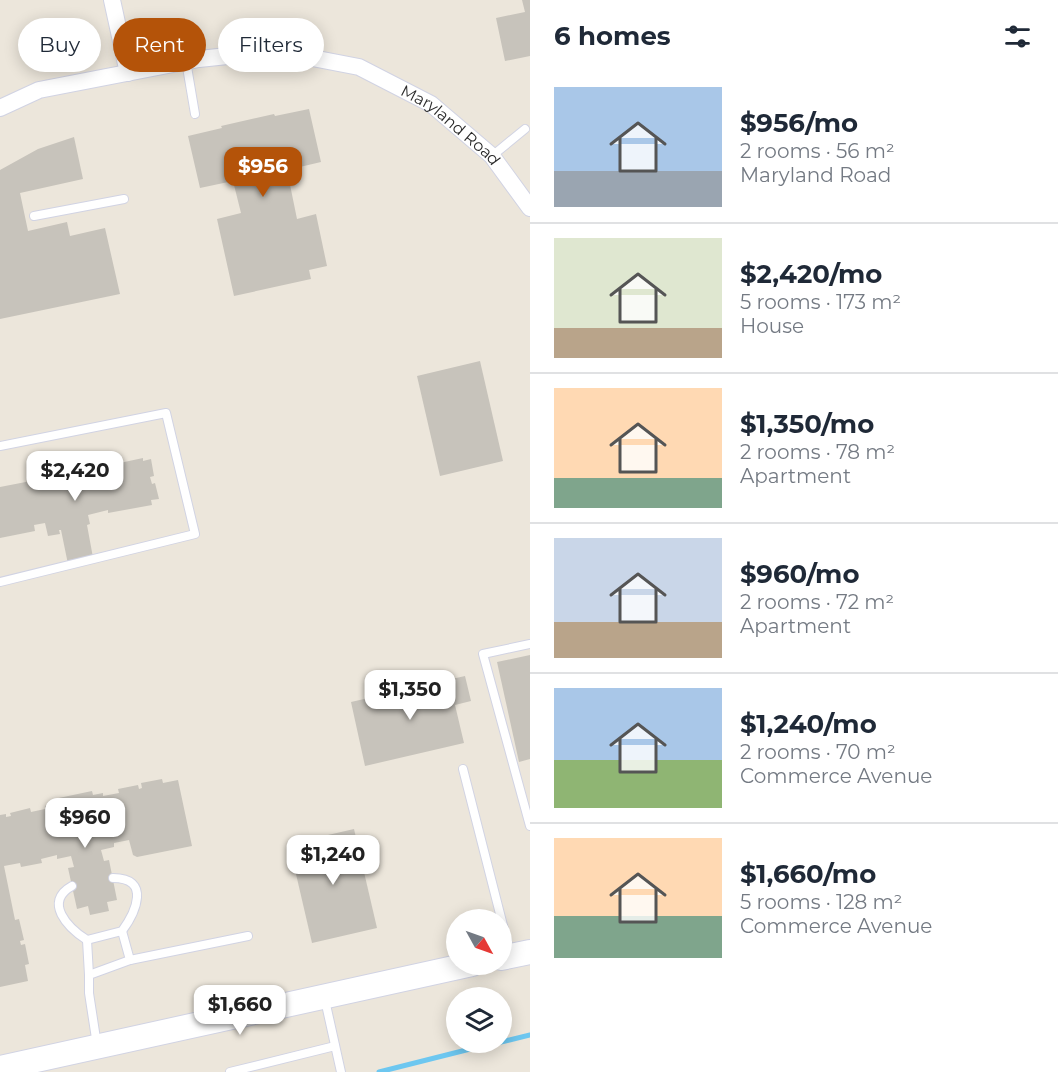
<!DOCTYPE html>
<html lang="en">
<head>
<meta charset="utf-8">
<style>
	body { margin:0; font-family:Montserrat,sans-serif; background:#f6f6f7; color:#1f2937; height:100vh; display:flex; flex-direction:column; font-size:22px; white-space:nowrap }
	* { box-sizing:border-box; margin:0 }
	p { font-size:20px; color:#747a83 }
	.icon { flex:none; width:33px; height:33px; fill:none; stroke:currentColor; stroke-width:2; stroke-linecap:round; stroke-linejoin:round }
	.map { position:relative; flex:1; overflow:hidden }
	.drawer { display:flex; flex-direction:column; background:#fff; width:528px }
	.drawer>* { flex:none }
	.guide { position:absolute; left:18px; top:18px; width:422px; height:54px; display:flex; gap:12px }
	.needle { width:39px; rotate:130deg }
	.controls { position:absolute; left:446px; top:909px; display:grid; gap:12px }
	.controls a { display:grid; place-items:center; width:66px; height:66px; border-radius:50%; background:#fff; box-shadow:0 3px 15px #0003; font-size:30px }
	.price { position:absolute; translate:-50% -51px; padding:0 14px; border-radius:12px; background:#fff; color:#222; font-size:20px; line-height:39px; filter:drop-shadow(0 2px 3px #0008) }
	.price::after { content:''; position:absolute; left:50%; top:36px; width:18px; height:14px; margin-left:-9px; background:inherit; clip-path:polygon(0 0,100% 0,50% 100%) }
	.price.current { background:#b45309; color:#fff }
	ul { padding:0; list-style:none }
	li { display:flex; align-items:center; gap:18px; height:150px; padding:0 24px }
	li+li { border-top:2px solid #e0e1e3 }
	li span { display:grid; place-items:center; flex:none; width:168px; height:120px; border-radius:0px; color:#555 }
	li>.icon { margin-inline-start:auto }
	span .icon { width:72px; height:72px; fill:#fffc; stroke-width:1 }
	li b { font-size:26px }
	h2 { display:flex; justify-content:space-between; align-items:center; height:72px; padding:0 24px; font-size:26px }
	.tag { padding:0 21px; border-radius:27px; background:#fff; box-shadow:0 3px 15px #0003; font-size:21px; line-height:54px }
	.tag.current { background:#b45309; color:#fff }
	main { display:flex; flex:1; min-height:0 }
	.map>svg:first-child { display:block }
</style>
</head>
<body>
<main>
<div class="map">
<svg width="530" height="1072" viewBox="0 0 530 1072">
	<rect width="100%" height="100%" fill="#ece6db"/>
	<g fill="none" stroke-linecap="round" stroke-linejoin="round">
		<g stroke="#6dc7f0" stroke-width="5">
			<path d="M 501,1042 L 530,1035"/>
			<path d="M 379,1072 L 498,1042"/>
		</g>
	</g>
	<g fill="#c7c3bb">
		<path d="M 522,0 L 530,0 L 530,56 L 505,61 L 496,18 L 525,12 Z"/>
		<path d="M 309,109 L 321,162 L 287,170 L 297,219 L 316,214 L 327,266 L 309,270 L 311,279 L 234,296 L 217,219 L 241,213 L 233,181 L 200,188 L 188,136 L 222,128 L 221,126 L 274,114 L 275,116 Z"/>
		<path d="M 74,137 L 83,179 L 20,193 L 28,231 L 67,222 L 70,236 L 105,228 L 120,294 L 0,319 L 0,170 L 38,149 Z"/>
		<path d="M 480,361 L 503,461 L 440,476 L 417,376 Z"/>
		<path d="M 143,458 L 143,461 L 151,459 L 154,476 L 150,477 L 152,484 L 155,483 L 159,499 L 151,500 L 152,505 L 108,513 L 108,510 L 88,515 L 90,524 L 87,525 L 94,563 L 69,569 L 61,530 L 59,530 L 60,534 L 48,536 L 45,523 L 34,525 L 35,531 L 0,538 L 0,487 L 36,480 L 34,469 L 45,467 L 45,471 L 85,461 L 87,470 Z"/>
		<path d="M 530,655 L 530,759 L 519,762 L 497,662 Z"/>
		<path d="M 465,676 L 471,701 L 455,705 L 464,743 L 365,766 L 351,702 Z"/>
		<path d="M 162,779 L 163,783 L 178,780 L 192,846 L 137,857 L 133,855 L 129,840 L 114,843 L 114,847 L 101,850 L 104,861 L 109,860 L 117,900 L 107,902 L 109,911 L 90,915 L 88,906 L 77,909 L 68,868 L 74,867 L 71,856 L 57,859 L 57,855 L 41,859 L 42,863 L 21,867 L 20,863 L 4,866 L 15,920 L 19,919 L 24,940 L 20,941 L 21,945 L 25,944 L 29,964 L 25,965 L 28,981 L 0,987 L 0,815 L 6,814 L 6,817 L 11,816 L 10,813 L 30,808 L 31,812 L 45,809 L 45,806 L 55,803 L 54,799 L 92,791 L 93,795 L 103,793 L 103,796 L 119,793 L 118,789 L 138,785 L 139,789 L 142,788 L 141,783 Z"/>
		<path d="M 354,829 L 377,928 L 312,943 L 289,844 Z"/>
	</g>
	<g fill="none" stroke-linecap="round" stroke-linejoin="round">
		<g stroke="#d1d3e3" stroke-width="10">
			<g id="lane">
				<path d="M 186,61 L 195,114"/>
				<path d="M 492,156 L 525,129"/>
				<path d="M 34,216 L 124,199"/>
				<path d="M 0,446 L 166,413 L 195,534 L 0,582"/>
				<path d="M 530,644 L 483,654 L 530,826"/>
				<path d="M 463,769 L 510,953"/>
				<path d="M 72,886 C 43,902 68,928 87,940 L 122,931 C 136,912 151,878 113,878"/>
				<path d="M 122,931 L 130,960"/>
				<path d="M 87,940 L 89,975"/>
				<path d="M 325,1000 L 341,1072"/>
				<path d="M 97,1045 L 89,993 L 89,975 L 130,960 L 248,936"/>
				<path d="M 230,1072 L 335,1046"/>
			</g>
		</g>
		<g stroke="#d1d3e3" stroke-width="18">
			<g id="street">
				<path d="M 112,0 L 128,73"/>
				<path id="s1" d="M 0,108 L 39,90 L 199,59 L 276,51 L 359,67 L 431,104 L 492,156 L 530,208"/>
			</g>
		</g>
		<g stroke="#d1d3e3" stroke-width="26">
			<g id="secondary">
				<path d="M 501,958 L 530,952"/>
				<path d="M 0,1068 L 472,964"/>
			</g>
		</g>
		<use href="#lane" stroke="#fff" stroke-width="8"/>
		<use href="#street" stroke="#fff" stroke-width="16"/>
		<use href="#secondary" stroke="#fff" stroke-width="24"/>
	</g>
	<g text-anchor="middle" stroke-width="4.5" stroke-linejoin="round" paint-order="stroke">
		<g font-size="16" fill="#2a2a2a" stroke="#fff">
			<text dy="6" stroke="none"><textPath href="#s1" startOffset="477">Maryland Road</textPath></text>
		</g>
	</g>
</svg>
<div class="controls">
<a><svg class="needle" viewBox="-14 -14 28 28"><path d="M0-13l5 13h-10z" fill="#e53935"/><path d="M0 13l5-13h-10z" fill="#747a83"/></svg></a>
<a><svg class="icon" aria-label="layers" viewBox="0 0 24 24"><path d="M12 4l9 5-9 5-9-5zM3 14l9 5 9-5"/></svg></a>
</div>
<b class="price current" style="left:263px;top:198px">$956</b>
<b class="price" style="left:75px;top:502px">$2,420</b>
<b class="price" style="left:410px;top:721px">$1,350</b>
<b class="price" style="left:85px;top:849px">$960</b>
<b class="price" style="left:333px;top:886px">$1,240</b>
<b class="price" style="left:240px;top:1036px">$1,660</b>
<div class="guide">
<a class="tag">Buy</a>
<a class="tag current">Rent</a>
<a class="tag">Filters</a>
</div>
</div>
<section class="drawer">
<h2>6 homes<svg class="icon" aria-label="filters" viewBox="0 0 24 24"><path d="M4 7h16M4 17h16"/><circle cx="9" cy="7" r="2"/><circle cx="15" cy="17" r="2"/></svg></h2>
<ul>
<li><span style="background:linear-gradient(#a9c7e8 70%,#9aa5b1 0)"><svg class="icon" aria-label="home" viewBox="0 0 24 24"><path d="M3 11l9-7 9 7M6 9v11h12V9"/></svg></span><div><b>$956/mo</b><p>2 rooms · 56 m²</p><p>Maryland Road</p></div></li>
<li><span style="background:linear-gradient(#dfe7d0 75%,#b9a48a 0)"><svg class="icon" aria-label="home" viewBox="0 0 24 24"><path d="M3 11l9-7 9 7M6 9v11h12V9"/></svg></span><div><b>$2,420/mo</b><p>5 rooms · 173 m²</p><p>House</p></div></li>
<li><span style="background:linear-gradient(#ffd9b3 75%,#7fa58c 0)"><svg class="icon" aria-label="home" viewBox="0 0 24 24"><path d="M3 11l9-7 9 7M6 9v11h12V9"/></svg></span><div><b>$1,350/mo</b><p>2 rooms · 78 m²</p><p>Apartment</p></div></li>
<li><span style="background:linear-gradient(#c9d6e8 70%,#b9a48a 0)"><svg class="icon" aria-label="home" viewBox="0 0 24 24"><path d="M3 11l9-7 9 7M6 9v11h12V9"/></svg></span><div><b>$960/mo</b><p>2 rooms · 72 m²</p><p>Apartment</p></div></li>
<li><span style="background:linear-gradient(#a9c7e8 60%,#8fb573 0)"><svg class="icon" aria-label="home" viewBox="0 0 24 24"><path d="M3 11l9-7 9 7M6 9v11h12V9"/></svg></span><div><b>$1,240/mo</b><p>2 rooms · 70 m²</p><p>Commerce Avenue</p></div></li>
<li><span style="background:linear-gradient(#ffd9b3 65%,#7fa58c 0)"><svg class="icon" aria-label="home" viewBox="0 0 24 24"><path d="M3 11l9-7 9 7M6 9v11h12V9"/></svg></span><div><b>$1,660/mo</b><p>5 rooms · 128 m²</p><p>Commerce Avenue</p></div></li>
</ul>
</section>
</main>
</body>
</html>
